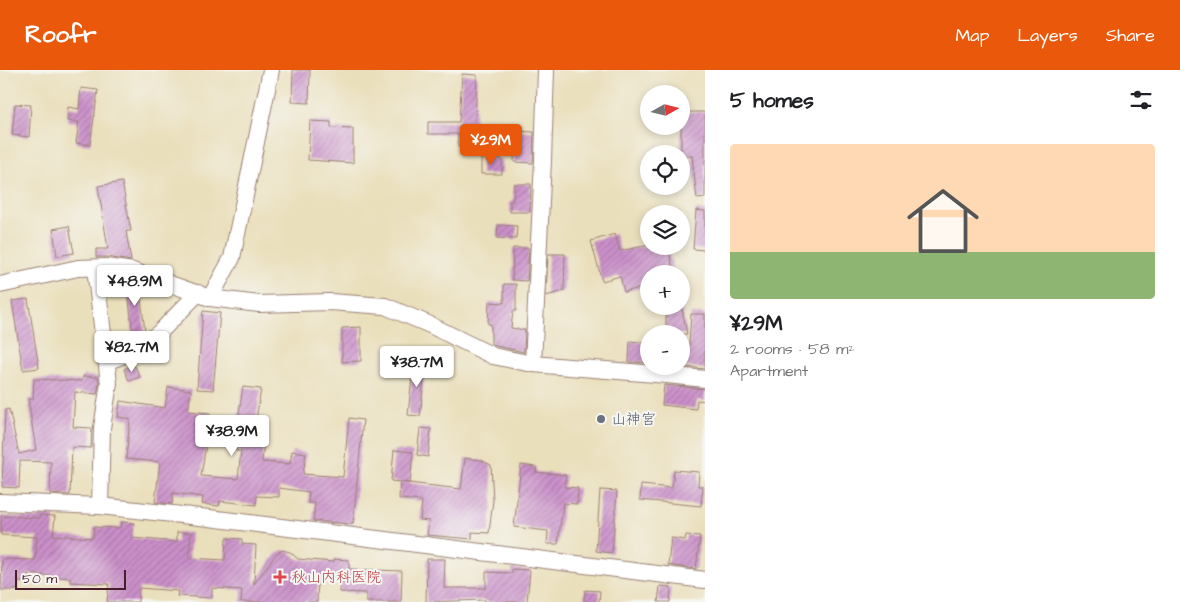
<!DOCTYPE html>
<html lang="en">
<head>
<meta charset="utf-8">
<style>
	body { margin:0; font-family:"Architects Daughter","Klee One",sans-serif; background:#f6f6f6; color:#202124; height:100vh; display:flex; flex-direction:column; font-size:19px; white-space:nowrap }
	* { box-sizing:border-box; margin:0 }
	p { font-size:16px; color:#757577 }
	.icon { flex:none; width:28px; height:28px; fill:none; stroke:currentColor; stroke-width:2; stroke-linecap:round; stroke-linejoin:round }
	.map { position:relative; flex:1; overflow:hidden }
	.details { display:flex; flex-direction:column; background:#fff; width:475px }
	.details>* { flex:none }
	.needle { width:32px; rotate:82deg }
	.controls { position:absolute; left:640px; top:15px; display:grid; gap:10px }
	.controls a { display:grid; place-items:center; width:50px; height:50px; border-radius:50%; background:#fff; box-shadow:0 2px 8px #0003; font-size:25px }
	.scale { position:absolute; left:15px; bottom:12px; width:111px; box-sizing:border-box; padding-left:5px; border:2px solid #4a1f2b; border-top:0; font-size:14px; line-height:18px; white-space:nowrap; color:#4a1f2b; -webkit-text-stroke:4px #f6f6f2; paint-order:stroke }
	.price { position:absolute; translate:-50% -42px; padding:0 11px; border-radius:5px; background:#fff; color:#222; font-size:16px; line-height:32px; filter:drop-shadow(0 1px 2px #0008) }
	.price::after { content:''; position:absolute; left:50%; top:30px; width:15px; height:11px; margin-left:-8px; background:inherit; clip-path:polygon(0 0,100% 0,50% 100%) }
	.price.on { background:#ea580c; color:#fff }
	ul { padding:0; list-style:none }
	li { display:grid; align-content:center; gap:10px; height:265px; padding:0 25px }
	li+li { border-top:1px solid #e0e0e0 }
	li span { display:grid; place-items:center; height:155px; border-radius:5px; color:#555 }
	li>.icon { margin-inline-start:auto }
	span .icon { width:90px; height:90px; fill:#fffc; stroke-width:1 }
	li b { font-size:21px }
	h2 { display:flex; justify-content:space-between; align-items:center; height:60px; padding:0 25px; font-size:21px }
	header { display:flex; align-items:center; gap:30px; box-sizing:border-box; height:70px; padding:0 25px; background:#ea580c; color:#fff }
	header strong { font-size:24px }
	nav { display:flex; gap:28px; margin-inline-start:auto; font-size:18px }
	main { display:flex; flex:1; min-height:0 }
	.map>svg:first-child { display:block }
</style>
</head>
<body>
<header>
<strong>Roofr</strong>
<nav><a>Map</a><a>Layers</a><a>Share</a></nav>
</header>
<main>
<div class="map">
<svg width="705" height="532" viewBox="0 0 705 532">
	<defs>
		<pattern id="building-hatch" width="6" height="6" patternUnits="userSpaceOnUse" patternTransform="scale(1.25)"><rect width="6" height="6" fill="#cb90ca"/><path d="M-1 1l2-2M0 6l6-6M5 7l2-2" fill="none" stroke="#a775a4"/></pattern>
	</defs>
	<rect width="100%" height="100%" fill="#f6f6f2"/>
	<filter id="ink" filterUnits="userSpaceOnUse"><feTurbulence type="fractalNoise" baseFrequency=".02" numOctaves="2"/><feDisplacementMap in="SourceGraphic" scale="10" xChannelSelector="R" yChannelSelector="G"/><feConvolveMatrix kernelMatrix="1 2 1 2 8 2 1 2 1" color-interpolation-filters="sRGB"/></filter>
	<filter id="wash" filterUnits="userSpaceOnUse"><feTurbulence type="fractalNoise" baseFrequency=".0096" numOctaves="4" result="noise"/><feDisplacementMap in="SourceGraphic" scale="20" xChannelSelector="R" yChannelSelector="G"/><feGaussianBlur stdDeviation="1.12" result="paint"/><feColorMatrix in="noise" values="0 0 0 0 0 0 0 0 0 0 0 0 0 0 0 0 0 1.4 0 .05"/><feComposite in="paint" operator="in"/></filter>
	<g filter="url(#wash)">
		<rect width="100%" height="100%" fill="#eadfbb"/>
		<g id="blocks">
			<g fill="url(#building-hatch)" fill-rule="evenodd">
				<path d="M 293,0 L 310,0 L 309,33 L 292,32 Z"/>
				<path d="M 462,4 L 477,5 L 474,78 L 458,77 L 458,64 L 428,64 L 428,52 L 459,52 Z"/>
				<path d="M 81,18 L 98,20 L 90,75 L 76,73 L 79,52 L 67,51 L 68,37 L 79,39 Z"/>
				<path d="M 15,34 L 31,35 L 29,67 L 12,65 Z"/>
				<path d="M 681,42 L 705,42 L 705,128 L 697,129 L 692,86 L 681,86 Z"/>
				<path d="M 310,51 L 331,52 L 331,58 L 353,59 L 353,93 L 308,90 Z"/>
				<path d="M 515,61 L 534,62 L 533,93 L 514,92 Z"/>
				<path d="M 481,88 L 502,89 L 502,104 L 481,104 Z"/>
				<path d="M 122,112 L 131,161 L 126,161 L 131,191 L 107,187 L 96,187 L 96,179 L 108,179 L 98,116 Z"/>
				<path d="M 514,114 L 531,114 L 530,142 L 510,142 L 510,131 L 513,131 Z"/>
				<path d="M 696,140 L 705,141 L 705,180 L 693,179 Z"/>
				<path d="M 498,155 L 517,156 L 516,169 L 497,168 Z"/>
				<path d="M 69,156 L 74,183 L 57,186 L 53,159 Z"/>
				<path d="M 615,164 L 620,181 L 649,175 L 649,176 L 668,176 L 674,204 L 649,204 L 649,216 L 624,222 L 620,206 L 602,211 L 591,171 Z"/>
				<path d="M 513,178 L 529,178 L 527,211 L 512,210 Z"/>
				<path d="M 548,184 L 565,184 L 564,221 L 546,226 Z"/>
				<path d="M 111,208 L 139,214 L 145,261 L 139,265 L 133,266 L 127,212 L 112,214 Z"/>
				<path d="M 504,214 L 516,214 L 516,241 L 513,241 L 511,258 L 525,260 L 524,282 L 496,276 L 491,274 L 491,254 L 488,254 L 489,232 L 504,233 Z"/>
				<path d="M 28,229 L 39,298 L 23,300 L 12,231 Z"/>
				<path d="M 666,238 L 682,239 L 687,264 L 666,264 Z"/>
				<path d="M 203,241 L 220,243 L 213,320 L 197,319 Z"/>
				<path d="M 691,244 L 705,244 L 705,299 L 679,296 L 681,296 L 681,290 L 688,290 Z"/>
				<path d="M 361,257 L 361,291 L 342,292 L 342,258 Z"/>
				<path d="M 630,271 L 649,273 L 649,293 L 629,292 Z"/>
				<path d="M 414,289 L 426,291 L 420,346 L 408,345 Z"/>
				<path d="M 130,296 L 135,296 L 140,307 L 129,311 L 124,299 Z"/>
				<path d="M 83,306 L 98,307 L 99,313 L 97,324 L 75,322 L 73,357 L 92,358 L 91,378 L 72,377 L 70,425 L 50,424 L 51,392 L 20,391 L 19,418 L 2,417 L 5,340 L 9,339 L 19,384 L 36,380 L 28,329 L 33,329 L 34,309 L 82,311 Z"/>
				<path d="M 664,315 L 705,319 L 705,331 L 697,330 L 696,339 L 662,335 Z"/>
				<path d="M 168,317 L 191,320 L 188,341 L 210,343 L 210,346 L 238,349 L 243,317 L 261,319 L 256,350 L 266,351 L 262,392 L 290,394 L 292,381 L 306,383 L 303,404 L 343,407 L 349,348 L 363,350 L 353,454 L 313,451 L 315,433 L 308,433 L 309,422 L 279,418 L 279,427 L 257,426 L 256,435 L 220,431 L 219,436 L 202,434 L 203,427 L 173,423 L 172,434 L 155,432 L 160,392 L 126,389 L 130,349 L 118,347 L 120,331 L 165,338 ZM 208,362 L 238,365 L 236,381 L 241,381 L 238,409 L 201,406 Z"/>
				<path d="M 420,358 L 431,359 L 428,387 L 417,385 Z"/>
				<path d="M 394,380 L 413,382 L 410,413 L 391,411 Z"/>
				<path d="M 465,388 L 481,390 L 491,395 L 493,430 L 489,463 L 472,462 L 472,469 L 427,465 L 429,451 L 420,450 L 422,431 L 399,429 L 400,412 L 461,419 Z"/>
				<path d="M 521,395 L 536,397 L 536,402 L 566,405 L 564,417 L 578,418 L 577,434 L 563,433 L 558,474 L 547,474 L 548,461 L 514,457 Z"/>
				<path d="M 674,400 L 699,402 L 698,416 L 703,416 L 701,436 L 640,430 L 641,415 L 672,418 Z"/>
				<path d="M 600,420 L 617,421 L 612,483 L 596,481 Z"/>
				<path d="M 39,445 L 55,446 L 53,465 L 93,468 L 94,457 L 120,458 L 121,452 L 134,453 L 132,468 L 177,472 L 177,462 L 191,463 L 189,488 L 225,490 L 226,468 L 242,469 L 242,474 L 256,475 L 254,514 L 276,484 L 282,480 L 290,482 L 298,489 L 334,492 L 334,489 L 349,490 L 349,499 L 402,501 L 401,532 L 366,532 L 366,523 L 340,522 L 340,510 L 318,509 L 317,532 L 241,532 L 242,520 L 212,518 L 212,528 L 177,526 L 178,521 L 139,518 L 138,532 L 107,532 L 109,514 L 70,512 L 70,508 L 28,504 L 29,512 L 18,512 L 18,520 L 1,520 L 2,489 L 35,490 L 37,467 L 1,465 L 1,446 L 39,448 Z"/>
				<path d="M 686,465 L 700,466 L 696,499 L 668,495 L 671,468 L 685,470 Z"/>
				<path d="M 427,489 L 445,489 L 444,518 L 486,518 L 486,502 L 512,503 L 512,499 L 530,500 L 527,532 L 485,532 L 485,530 L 426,532 Z"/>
				<path d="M 660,516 L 671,517 L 670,532 L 658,532 Z"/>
				<path d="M 585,520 L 600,521 L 599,532 L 584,532 Z"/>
			</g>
		</g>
	</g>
	<g filter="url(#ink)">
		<use href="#blocks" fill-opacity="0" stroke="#9a7f73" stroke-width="1"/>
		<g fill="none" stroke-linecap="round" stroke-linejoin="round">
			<g stroke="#9a7f73" stroke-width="18">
				<g id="street">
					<path d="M 95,198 L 109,313 L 102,358 L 100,436"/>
					<path d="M 0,215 L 78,198 L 106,197 L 133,201 L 210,228 L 259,234 L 330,232 L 385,236 L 428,254 L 493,286 L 533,294 L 667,305 L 705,309"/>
					<path d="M 210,228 L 232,188 L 271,0"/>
					<path d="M 108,291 L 135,281 L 159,263 L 198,223"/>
					<path d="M 533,294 L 543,90 L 546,0"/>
					<path d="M 0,432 L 100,436 L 209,448 L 705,510"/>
				</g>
			</g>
			<use href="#street" stroke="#fff" stroke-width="16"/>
		</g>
	</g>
	<circle fill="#6b7280" stroke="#f6f6f2" stroke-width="2" cx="601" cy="349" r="5"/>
	<path fill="#e0444e" stroke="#f6f6f2" stroke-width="2" d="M277.5 499.5h5v5h5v5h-5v5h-5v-5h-5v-5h5z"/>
	<g text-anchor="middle" stroke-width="4" stroke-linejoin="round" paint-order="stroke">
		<g font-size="15" fill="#5b616d" stroke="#f6f6f2" text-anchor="start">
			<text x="611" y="354">山神宮</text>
		</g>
		<g font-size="15" fill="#be3a42" stroke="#f6f6f2" text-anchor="start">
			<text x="291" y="512">秋山内科医院</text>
		</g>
	</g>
</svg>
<div class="controls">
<a><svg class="needle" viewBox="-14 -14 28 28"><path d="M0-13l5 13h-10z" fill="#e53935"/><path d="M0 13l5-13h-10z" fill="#757577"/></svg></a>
<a><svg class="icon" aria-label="locate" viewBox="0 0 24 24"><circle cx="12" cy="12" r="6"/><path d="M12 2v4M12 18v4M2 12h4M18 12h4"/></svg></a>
<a><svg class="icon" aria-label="layers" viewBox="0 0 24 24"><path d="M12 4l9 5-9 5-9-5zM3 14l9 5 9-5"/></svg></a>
<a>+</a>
<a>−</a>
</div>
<div class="scale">50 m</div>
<b class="price on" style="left:491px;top:96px">¥29M</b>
<b class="price" style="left:135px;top:237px">¥48.9M</b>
<b class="price" style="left:132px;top:303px">¥82.7M</b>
<b class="price" style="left:417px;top:318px">¥38.7M</b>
<b class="price" style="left:232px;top:387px">¥38.9M</b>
</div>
<section class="details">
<h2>5 homes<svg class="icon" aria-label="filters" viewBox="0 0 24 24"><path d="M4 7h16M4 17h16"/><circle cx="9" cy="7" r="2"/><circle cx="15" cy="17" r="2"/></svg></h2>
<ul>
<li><span style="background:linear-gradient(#ffd9b3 70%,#8fb573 0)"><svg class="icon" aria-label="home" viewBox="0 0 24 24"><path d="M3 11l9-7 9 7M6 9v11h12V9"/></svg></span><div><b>¥29M</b><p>2 rooms · 58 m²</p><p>Apartment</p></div></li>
</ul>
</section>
</main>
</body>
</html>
